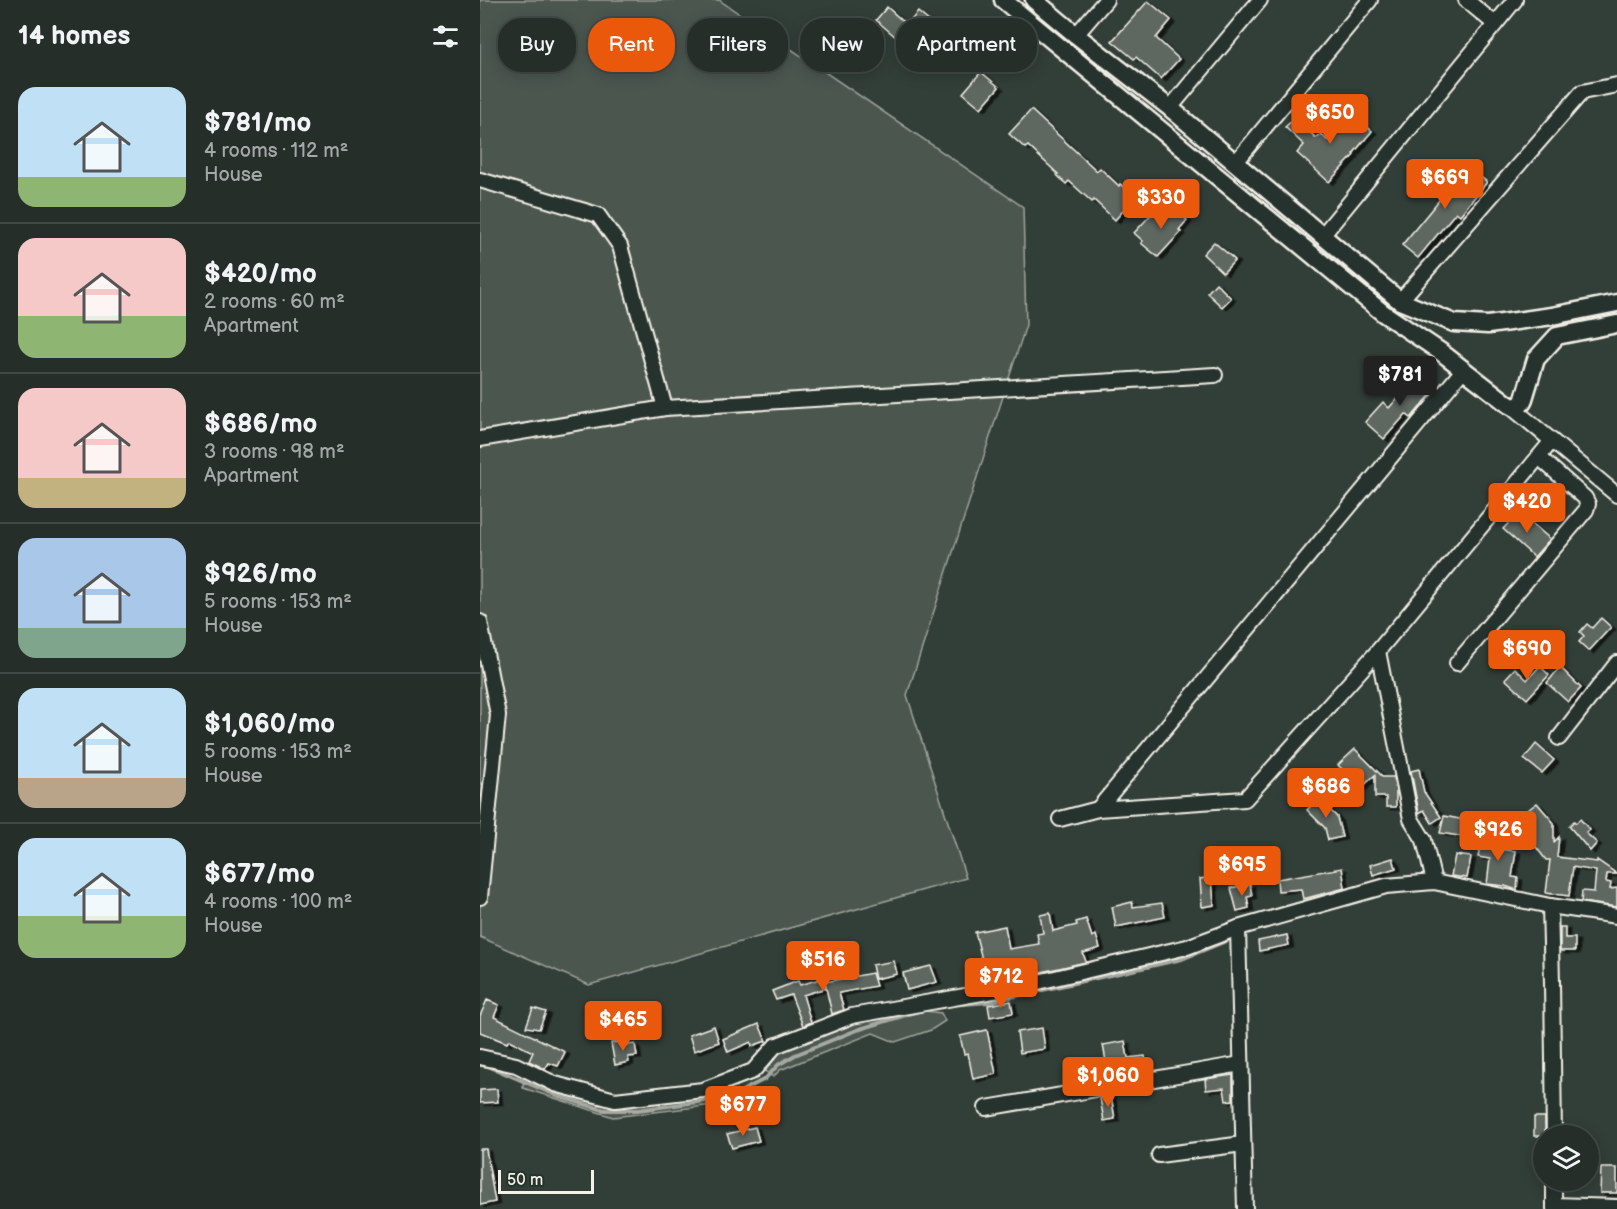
<!DOCTYPE html>
<html lang="en">
<head>
<meta charset="utf-8">
<style>
	body { margin:0; font-family:"Balsamiq Sans",sans-serif; background:#323a36; color:#f1f3f6; height:100vh; display:flex; flex-direction:column; font-size:22px; white-space:nowrap }
	* { box-sizing:border-box; margin:0 }
	p { font-size:20px; color:#a4a8a8 }
	.icon { flex:none; width:33px; height:33px; fill:none; stroke:currentColor; stroke-width:2; stroke-linecap:round; stroke-linejoin:round }
	.map { position:relative; flex:1; overflow:hidden }
	.sheet { display:flex; flex-direction:column; background:#262e2a; width:480px }
	.sheet>* { flex:none }
	.hud { position:absolute; left:18px; top:18px; width:570px; height:54px; display:flex; gap:12px }
	.tools { position:absolute; left:1053px; top:1125px; display:grid; gap:12px }
	.tools a { display:grid; place-items:center; width:66px; height:66px; border-radius:50%; background:#262e2a; box-shadow:0 3px 15px #0003,0 0 0 2px #424a47; font-size:30px }
	.scale { position:absolute; left:18px; bottom:15px; width:96px; box-sizing:border-box; padding-left:6px; border:3px solid #f4f1e8; border-top:0; font-size:16px; line-height:21px; white-space:nowrap; color:#f4f1e8; -webkit-text-stroke:4px #26332d; paint-order:stroke }
	.price { position:absolute; translate:-50% -51px; padding:0 14px; border-radius:6px; background:#ea580c; color:#fff; font-size:20px; line-height:39px; filter:drop-shadow(0 2px 3px #0008) }
	.price::after { content:''; position:absolute; left:50%; top:36px; width:18px; height:14px; margin-left:-9px; background:inherit; clip-path:polygon(0 0,100% 0,50% 100%) }
	.price.on { background:#222; color:#fff }
	ul { padding:0; list-style:none }
	li { display:flex; align-items:center; gap:18px; height:150px; padding:0 18px }
	li+li { border-top:2px solid #424a47 }
	li span { display:grid; place-items:center; flex:none; width:168px; height:120px; border-radius:18px; color:#555 }
	li>.icon { margin-inline-start:auto }
	span .icon { width:72px; height:72px; fill:#fffc; stroke-width:1 }
	li b { font-size:26px }
	h2 { display:flex; justify-content:space-between; align-items:center; height:72px; padding:0 18px; font-size:26px }
	.tag { padding:0 21px; border-radius:24px; background:#262e2a; box-shadow:0 3px 15px #0003,0 0 0 2px #424a47; font-size:21px; line-height:54px }
	.tag.on { background:#ea580c; color:#fff }
	main { display:flex; flex:1; min-height:0 }
	.map>svg:first-child { display:block }
</style>
</head>
<body>
<main>
<section class="sheet">
<h2>14 homes<svg class="icon" aria-label="filters" viewBox="0 0 24 24"><path d="M4 7h16M4 17h16"/><circle cx="9" cy="7" r="2"/><circle cx="15" cy="17" r="2"/></svg></h2>
<ul>
<li><span style="background:linear-gradient(#bfe0f5 75%,#8fb573 0)"><svg class="icon" aria-label="home" viewBox="0 0 24 24"><path d="M3 11l9-7 9 7M6 9v11h12V9"/></svg></span><div><b>$781/mo</b><p>4 rooms · 112 m²</p><p>House</p></div></li>
<li><span style="background:linear-gradient(#f6c9c9 65%,#8fb573 0)"><svg class="icon" aria-label="home" viewBox="0 0 24 24"><path d="M3 11l9-7 9 7M6 9v11h12V9"/></svg></span><div><b>$420/mo</b><p>2 rooms · 60 m²</p><p>Apartment</p></div></li>
<li><span style="background:linear-gradient(#f6c9c9 75%,#c2b280 0)"><svg class="icon" aria-label="home" viewBox="0 0 24 24"><path d="M3 11l9-7 9 7M6 9v11h12V9"/></svg></span><div><b>$686/mo</b><p>3 rooms · 98 m²</p><p>Apartment</p></div></li>
<li><span style="background:linear-gradient(#a9c7e8 75%,#7fa58c 0)"><svg class="icon" aria-label="home" viewBox="0 0 24 24"><path d="M3 11l9-7 9 7M6 9v11h12V9"/></svg></span><div><b>$926/mo</b><p>5 rooms · 153 m²</p><p>House</p></div></li>
<li><span style="background:linear-gradient(#bfe0f5 75%,#b9a48a 0)"><svg class="icon" aria-label="home" viewBox="0 0 24 24"><path d="M3 11l9-7 9 7M6 9v11h12V9"/></svg></span><div><b>$1,060/mo</b><p>5 rooms · 153 m²</p><p>House</p></div></li>
<li><span style="background:linear-gradient(#bfe0f5 65%,#8fb573 0)"><svg class="icon" aria-label="home" viewBox="0 0 24 24"><path d="M3 11l9-7 9 7M6 9v11h12V9"/></svg></span><div><b>$677/mo</b><p>4 rooms · 100 m²</p><p>House</p></div></li>
</ul>
</section>
<div class="map">
<svg width="1137" height="1209" viewBox="0 0 1137 1209">
	<defs>
		<filter id="shadow"><feDropShadow dx="4.5" dy="2.5" stdDeviation="0" flood-color="#0009"/></filter>
	</defs>
	<rect width="100%" height="100%" fill="#323e38"/>
	<filter id="ink" filterUnits="userSpaceOnUse"><feTurbulence type="fractalNoise" baseFrequency=".0167" numOctaves="2"/><feDisplacementMap in="SourceGraphic" scale="12" xChannelSelector="R" yChannelSelector="G"/><feConvolveMatrix kernelMatrix="1 2 1 2 8 2 1 2 1" color-interpolation-filters="sRGB"/></filter>
	<g filter="url(#ink)">
		<g fill="#4c564f" stroke="#a0a49c" stroke-width="1.5">
			<path d="M 0,0 L 239,0 L 543,207 L 546,325 L 427,695 L 486,878 L 109,985 L 0,937 Z"/>
			<path d="M 430,1009 L 461,1013 L 465,1021 L 451,1030 L 415,1042 L 393,1033 L 300,1070 L 293,1077 L 285,1071 L 303,1049 L 388,1017 Z"/>
			<path d="M 43,1075 L 71,1090 L 131,1105 L 228,1097 L 234,1105 L 133,1117 L 43,1088 Z"/>
		</g>
		<g fill="none" stroke-linecap="round" stroke-linejoin="round">
			<g stroke="#a6a9a1" stroke-width="4">
				<path d="M 470,1005 L 509,1002 L 702,959 L 773,930"/>
				<path d="M 0,1065 L 8,1066 L 78,1096 L 124,1110 L 158,1110 L 224,1101 L 256,1094 L 285,1079 L 298,1065 L 315,1055 L 377,1030 L 445,1009"/>
			</g>
		</g>
		<g fill="#5f6861" stroke="#f4f1e8" stroke-width="1.5" filter="url(#shadow)">
			<path d="M 668,1 L 691,20 L 676,38 L 699,59 L 681,79 L 656,57 L 654,59 L 632,41 Z"/>
			<path d="M 407,7 L 427,25 L 438,12 L 456,27 L 436,51 L 426,42 L 424,44 L 396,20 Z"/>
			<path d="M 501,72 L 519,87 L 501,108 L 483,93 Z"/>
			<path d="M 551,110 L 617,171 L 620,168 L 639,186 L 640,184 L 655,197 L 635,220 L 614,200 L 612,202 L 589,181 L 586,184 L 577,175 L 578,174 L 548,146 L 545,148 L 529,134 Z"/>
			<path d="M 871,113 L 892,131 L 877,149 L 873,154 L 874,155 L 849,182 L 817,153 L 824,145 L 805,127 L 815,118 L 836,138 L 841,134 L 847,140 Z"/>
			<path d="M 986,165 L 1007,182 L 980,215 L 976,212 L 938,258 L 922,245 L 960,199 L 959,198 Z"/>
			<path d="M 690,205 L 707,220 L 699,230 L 701,232 L 678,257 L 661,243 L 663,241 L 654,233 L 678,207 L 684,213 Z"/>
			<path d="M 734,242 L 755,260 L 743,273 L 723,254 Z"/>
			<path d="M 736,283 L 751,298 L 742,307 L 727,293 Z"/>
			<path d="M 932,373 L 953,392 L 931,418 L 926,414 L 904,439 L 885,422 L 903,402 L 909,408 L 930,384 L 926,381 Z"/>
			<path d="M 1039,512 L 1070,539 L 1054,557 L 1023,529 Z"/>
			<path d="M 1121,618 L 1131,627 L 1109,651 L 1099,642 L 1104,636 L 1100,632 L 1107,624 L 1112,628 Z"/>
			<path d="M 1060,666 L 1069,675 L 1047,699 L 1025,679 L 1035,668 L 1047,680 Z"/>
			<path d="M 1080,667 L 1101,688 L 1088,702 L 1067,683 Z"/>
			<path d="M 1056,744 L 1074,760 L 1062,773 L 1044,759 Z"/>
			<path d="M 875,749 L 903,777 L 914,777 L 916,791 L 916,807 L 906,807 L 906,797 L 895,797 L 895,775 L 881,788 L 858,765 Z"/>
			<path d="M 939,769 L 944,792 L 961,817 L 952,823 L 944,810 L 939,813 L 931,771 Z"/>
			<path d="M 838,798 L 857,817 L 862,837 L 848,840 L 845,828 L 827,810 Z"/>
			<path d="M 1057,803 L 1074,823 L 1074,842 L 1079,837 L 1077,857 L 1117,862 L 1117,860 L 1137,874 L 1127,874 L 1126,882 L 1131,883 L 1130,889 L 1137,888 L 1137,907 L 1101,902 L 1102,891 L 1114,892 L 1116,871 L 1093,867 L 1089,896 L 1066,893 L 1070,860 L 1066,860 L 1035,820 Z"/>
			<path d="M 964,816 L 1001,823 L 998,839 L 960,833 Z"/>
			<path d="M 1100,819 L 1110,830 L 1106,833 L 1117,843 L 1110,851 L 1089,826 L 1094,821 L 1096,823 Z"/>
			<path d="M 1002,834 L 1019,836 L 1017,849 L 1036,851 L 1032,877 L 1038,878 L 1037,890 L 1025,886 L 1007,884 L 1010,859 L 998,857 Z"/>
			<path d="M 975,855 L 991,857 L 987,878 L 971,876 Z"/>
			<path d="M 913,858 L 916,868 L 893,875 L 890,865 Z"/>
			<path d="M 862,868 L 865,888 L 823,899 L 821,889 L 798,891 L 797,879 Z"/>
			<path d="M 732,877 L 734,905 L 722,907 L 720,879 Z"/>
			<path d="M 770,884 L 772,896 L 767,897 L 769,908 L 757,911 L 751,888 Z"/>
			<path d="M 652,902 L 653,907 L 682,903 L 685,917 L 636,927 L 632,907 Z"/>
			<path d="M 570,913 L 573,931 L 597,925 L 596,922 L 606,919 L 612,937 L 616,935 L 620,948 L 603,953 L 606,962 L 539,977 L 508,983 L 495,932 L 525,926 L 529,949 L 559,944 L 557,934 L 563,933 L 560,915 Z"/>
			<path d="M 1080,927 L 1085,927 L 1085,938 L 1095,938 L 1095,951 L 1080,951 Z"/>
			<path d="M 807,935 L 809,945 L 779,951 L 778,941 Z"/>
			<path d="M 414,961 L 417,974 L 395,979 L 392,965 Z"/>
			<path d="M 451,966 L 457,982 L 427,990 L 423,973 Z"/>
			<path d="M 392,973 L 396,986 L 359,993 L 364,1010 L 352,1014 L 346,988 L 323,995 L 331,1022 L 323,1026 L 311,995 L 296,1000 L 292,991 L 318,981 L 320,985 L 343,978 L 346,987 L 345,982 Z"/>
			<path d="M 7,1000 L 19,1005 L 14,1017 L 85,1052 L 78,1066 L 69,1063 L 65,1069 L 49,1061 L 53,1052 L 29,1040 L 27,1043 L 0,1032 L 0,1016 Z"/>
			<path d="M 531,1001 L 533,1013 L 510,1017 L 508,1005 Z"/>
			<path d="M 53,1008 L 66,1012 L 59,1029 L 46,1027 Z"/>
			<path d="M 279,1024 L 286,1041 L 272,1046 L 271,1042 L 248,1052 L 243,1039 Z"/>
			<path d="M 234,1026 L 239,1042 L 214,1051 L 209,1035 Z"/>
			<path d="M 562,1028 L 565,1049 L 540,1053 L 537,1032 Z"/>
			<path d="M 507,1030 L 516,1074 L 493,1079 L 488,1053 L 484,1054 L 480,1036 Z"/>
			<path d="M 146,1041 L 147,1045 L 155,1044 L 157,1056 L 148,1057 L 149,1062 L 135,1065 L 131,1043 Z"/>
			<path d="M 645,1041 L 648,1058 L 665,1056 L 667,1069 L 658,1070 L 658,1073 L 629,1078 L 623,1045 Z"/>
			<path d="M 753,1075 L 753,1100 L 746,1101 L 744,1088 L 726,1090 L 725,1079 Z"/>
			<path d="M 17,1089 L 18,1102 L 0,1103 L 0,1090 Z"/>
			<path d="M 631,1096 L 635,1119 L 624,1121 L 620,1098 Z"/>
			<rect x="1054" y="1117" width="11" height="19"/>
			<path d="M 275,1127 L 279,1141 L 252,1148 L 247,1134 Z"/>
			<path d="M 0,1149 L 6,1149 L 15,1202 L 0,1205 Z"/>
			<path d="M 1121,1168 L 1137,1168 L 1137,1193 L 1120,1193 Z"/>
		</g>
		<g fill="none" stroke-linecap="round" stroke-linejoin="round">
			<g stroke="#f4f1e8" stroke-width="18">
				<g id="minor">
					<path d="M 986,0 L 1015,24"/>
					<path d="M 596,35 L 626,0"/>
					<path d="M 690,108 L 780,0"/>
					<path d="M 756,162 L 890,0"/>
					<path d="M 0,180 L 118,215 L 140,246 L 185,408"/>
					<path d="M 842,236 L 1035,0"/>
					<path d="M 920,301 L 1102,92 L 1137,85"/>
					<path d="M 1029,405 L 1137,495"/>
					<path d="M 0,439 L 185,408 L 735,375"/>
					<path d="M 0,622 L 18,715 L 0,897"/>
					<path d="M 898,651 L 931,819 L 944,840 L 954,882"/>
					<path d="M 977,663 L 1106,510 L 1108,504 L 1105,498 L 1059,457"/>
					<path d="M 1079,738 L 1137,663"/>
					<path d="M 618,809 L 983,370"/>
					<path d="M 580,819 L 618,809 L 765,799 L 898,651 L 1071,442"/>
					<path d="M 1070,906 L 1072,982 L 1074,1136"/>
					<path d="M 758,928 L 765,1209"/>
					<path d="M 0,1057 L 36,1065 L 75,1084 L 135,1100 L 223,1090 L 273,1071 L 295,1046 L 372,1016 L 541,986 L 707,947 L 758,928 L 906,886 L 954,882 L 1070,906 L 1137,916"/>
					<path d="M 506,1108 L 761,1064"/>
					<path d="M 679,1155 L 763,1144"/>
					<path d="M 1074,1205 L 1137,1207"/>
					<path d="M 1074,1209 L 1074,1180"/>
				</g>
			</g>
			<g stroke="#f4f1e8" stroke-width="21">
				<g id="major">
					<path d="M 523,0 L 903,313 L 961,352 L 1029,405 C 1035,407 1038,407 1043,402 L 1056,359 L 1077,336 L 1137,324"/>
					<path d="M 554,0 L 596,35 L 690,108 L 920,301 L 974,323 L 1008,325 L 1072,316 L 1137,303"/>
				</g>
			</g>
			<use href="#minor" stroke="#26332d" stroke-width="14"/>
			<use href="#major" stroke="#26332d" stroke-width="16"/>
		</g>
	</g>
</svg>
<div class="tools">
<a><svg class="icon" aria-label="layers" viewBox="0 0 24 24"><path d="M12 4l9 5-9 5-9-5zM3 14l9 5 9-5"/></svg></a>
</div>
<div class="scale">50 m</div>
<b class="price" style="left:850px;top:145px">$650</b>
<b class="price" style="left:965px;top:210px">$669</b>
<b class="price" style="left:681px;top:230px">$330</b>
<b class="price on" style="left:920px;top:407px">$781</b>
<b class="price" style="left:1047px;top:534px">$420</b>
<b class="price" style="left:1047px;top:681px">$690</b>
<b class="price" style="left:846px;top:819px">$686</b>
<b class="price" style="left:1018px;top:862px">$926</b>
<b class="price" style="left:762px;top:897px">$695</b>
<b class="price" style="left:343px;top:992px">$516</b>
<b class="price" style="left:521px;top:1009px">$712</b>
<b class="price" style="left:143px;top:1052px">$465</b>
<b class="price" style="left:628px;top:1108px">$1,060</b>
<b class="price" style="left:263px;top:1137px">$677</b>
<div class="hud">
<a class="tag">Buy</a>
<a class="tag on">Rent</a>
<a class="tag">Filters</a>
<a class="tag">New</a>
<a class="tag">Apartment</a>
</div>
</div>
</main>
</body>
</html>
